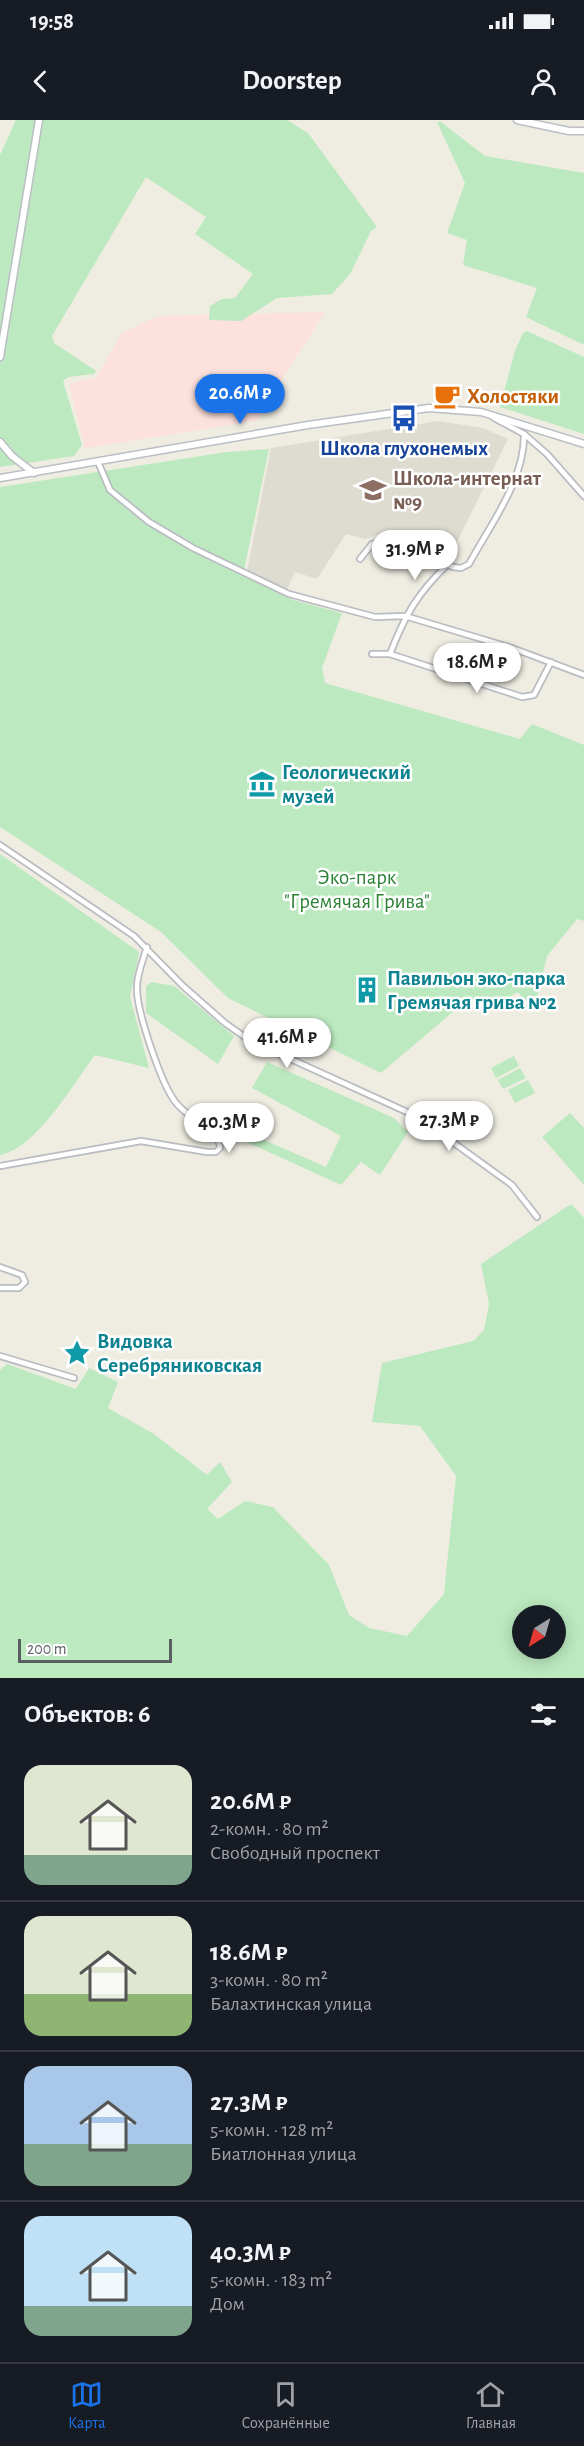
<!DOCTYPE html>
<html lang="ru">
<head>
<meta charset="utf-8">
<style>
	body { margin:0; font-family:"Alegreya Sans",sans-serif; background:#20242c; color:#f1f3f6; height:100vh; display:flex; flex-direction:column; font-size:22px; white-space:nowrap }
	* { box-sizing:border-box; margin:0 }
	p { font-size:20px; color:#9ea1a6 }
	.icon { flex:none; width:33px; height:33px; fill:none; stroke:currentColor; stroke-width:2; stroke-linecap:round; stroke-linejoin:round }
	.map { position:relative; height:1558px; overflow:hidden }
	.side { display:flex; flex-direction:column; background:#171b24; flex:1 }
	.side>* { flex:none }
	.needle { width:39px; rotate:217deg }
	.tools { position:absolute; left:512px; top:1485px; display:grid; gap:12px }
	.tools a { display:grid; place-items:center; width:54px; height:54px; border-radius:50%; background:#171b24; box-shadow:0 3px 15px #0003; font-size:30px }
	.scale { position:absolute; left:18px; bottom:15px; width:154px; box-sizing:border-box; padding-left:6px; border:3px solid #5a5e64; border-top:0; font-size:16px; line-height:21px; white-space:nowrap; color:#5a5e64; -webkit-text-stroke:4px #fff; paint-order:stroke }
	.price { position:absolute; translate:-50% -51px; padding:0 14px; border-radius:21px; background:#fff; color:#222; font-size:20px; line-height:39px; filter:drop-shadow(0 2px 3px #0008) }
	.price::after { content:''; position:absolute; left:50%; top:36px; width:18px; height:14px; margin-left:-9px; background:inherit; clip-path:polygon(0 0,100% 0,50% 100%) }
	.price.selected { background:#1a73e8; color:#fff }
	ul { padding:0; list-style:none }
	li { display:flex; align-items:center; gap:18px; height:150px; padding:0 24px }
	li+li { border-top:2px solid #363941 }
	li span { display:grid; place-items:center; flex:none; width:168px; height:120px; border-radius:18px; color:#555 }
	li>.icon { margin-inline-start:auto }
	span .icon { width:72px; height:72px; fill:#fffc; stroke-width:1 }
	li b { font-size:26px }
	h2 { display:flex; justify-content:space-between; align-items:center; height:72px; padding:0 24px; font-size:26px }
	.status { display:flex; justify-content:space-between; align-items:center; height:42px; padding:0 30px; background:#171b24; direction:ltr }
	.status svg { height:16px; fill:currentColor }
	header { display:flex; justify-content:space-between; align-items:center; height:78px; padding:0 24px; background:#171b24; font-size:27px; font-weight:600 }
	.tab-bar { display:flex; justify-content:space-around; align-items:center; height:84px; border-top:2px solid #363941; background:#171b24; font-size:16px; color:#9ea1a6 }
	.tab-bar a { display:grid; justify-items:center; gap:3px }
	.tab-bar .selected { color:#1a73e8 }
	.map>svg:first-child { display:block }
</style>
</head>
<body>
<div class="status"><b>19:58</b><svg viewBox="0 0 49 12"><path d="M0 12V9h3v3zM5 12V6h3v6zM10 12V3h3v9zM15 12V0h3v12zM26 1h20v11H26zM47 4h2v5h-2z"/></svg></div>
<header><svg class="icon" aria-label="back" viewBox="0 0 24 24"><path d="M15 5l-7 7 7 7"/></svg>Doorstep<svg class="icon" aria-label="person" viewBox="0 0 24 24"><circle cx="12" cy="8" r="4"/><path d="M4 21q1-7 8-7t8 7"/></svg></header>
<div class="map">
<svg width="584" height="1558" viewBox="0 0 584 1558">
	<rect width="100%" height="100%" fill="#efede2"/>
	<path fill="#dedcd1" d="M 438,301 L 483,308 L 508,319 L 447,442 L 385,412 L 365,419 L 346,414 L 317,459 L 295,452 L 287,470 L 247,452 L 271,328 Z"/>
	<path fill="#fde1dd" d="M 325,192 L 256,301 L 85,328 L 69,264 L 96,258 L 122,213 L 158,196 Z"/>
	<g fill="#bce9bf" fill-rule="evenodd">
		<path d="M 16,0 L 287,0 L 308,13 L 377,107 L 371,111 L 350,154 L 332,174 L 277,178 L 241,201 L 209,200 L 210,186 L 222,179 L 235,178 L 253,154 L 195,114 L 206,97 L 146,57 L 52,216 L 54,223 L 96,251 L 94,254 L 68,257 L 63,261 L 82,325 L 74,336 L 0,347 L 0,35 Z"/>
		<path d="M 437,2 L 441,2 L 485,36 L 584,53 L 584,225 L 526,197 L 537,168 L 463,145 L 467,120 L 447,113 L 465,63 Z"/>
		<path d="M 527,211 L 584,237 L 584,314 L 500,287 L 515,231 L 523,213 Z"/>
		<path d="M 269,329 L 243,455 L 293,480 L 342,493 L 322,548 L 325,563 L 520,619 L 532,604 L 584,625 L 584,801 L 577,799 L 547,836 L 537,877 L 530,884 L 517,872 L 496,887 L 468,879 L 381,953 L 228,878 L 161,812 L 0,707 L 0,367 L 227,332 Z"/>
		<path d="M 0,734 L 139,832 L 130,877 L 149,948 L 95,935 C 73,964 37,1028 0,1035 Z"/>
		<path d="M 152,862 L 174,866 L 234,916 L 218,944 L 146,893 L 146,866 Z"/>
		<path d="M 514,936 L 519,946 L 496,958 L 491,948 Z"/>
		<path d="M 267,942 L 394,998 L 408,1012 L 380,1055 L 361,1042 L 341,1065 L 236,1017 L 237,1008 L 326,1047 L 341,1016 L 252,968 Z"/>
		<path d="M 520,948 L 526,958 L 503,969 L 498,960 Z"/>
		<path d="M 528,960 L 535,973 L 515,983 L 508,970 Z"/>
		<path d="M 570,993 L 584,1008 L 584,1065 L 542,1017 Z"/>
		<path d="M 571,1084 L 584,1098 L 584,1558 L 0,1558 L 0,1250 L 7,1244 L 76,1269 L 89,1248 L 118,1262 L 108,1288 L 154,1314 L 207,1355 L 220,1342 L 232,1362 L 207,1389 L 218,1399 L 245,1381 L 273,1387 L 329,1445 L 349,1495 L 369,1508 L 407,1516 L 444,1474 L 456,1356 L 420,1306 L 372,1302 L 382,1243 L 473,1221 L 484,1210 L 489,1184 L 481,1144 ZM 522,1496 L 555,1496 L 555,1528 L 522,1528 Z"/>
	</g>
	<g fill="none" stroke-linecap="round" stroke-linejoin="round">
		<g stroke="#babcc2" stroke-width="8">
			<g id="minor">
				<path d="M 494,298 L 524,314 L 547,334 L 584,376"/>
				<path d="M 98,342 L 110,370 L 149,402 L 193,428 L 289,474 L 375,497 L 405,496 L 512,528 L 584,555"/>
				<path d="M 360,439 L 372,424 L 386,420 L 453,447 L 461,448 L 469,444 C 490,405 525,360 524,314"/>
				<path d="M 372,534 L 390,534 L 522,577 L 534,575 L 551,542"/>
				<path d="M 390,534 C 405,495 417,474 447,445"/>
				<path d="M 0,725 L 134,816 L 183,866 L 225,903 L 249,920 L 418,997 L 512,1065 L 537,1097"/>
				<path d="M 0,1046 L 141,1021 L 207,1032 L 216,1032 L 220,1028 C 220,1010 190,1000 177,984 C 162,967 136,890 137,867 C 137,854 143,840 147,827"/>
				<path d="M 0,1147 L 22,1155 L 25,1162 L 19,1168 L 0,1168"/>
				<path d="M 0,1236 L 74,1258"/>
			</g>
		</g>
		<g stroke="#bbbec5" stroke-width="9">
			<g id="secondary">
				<path d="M 517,0 L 569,11 L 584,11"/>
				<path d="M 0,237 L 39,0"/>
				<path d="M 0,322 L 12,336 L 34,353"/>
				<path d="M 0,358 L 308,305 L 429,288 L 481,292 L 584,324"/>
			</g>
		</g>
		<use href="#minor" stroke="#fff" stroke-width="4.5"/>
		<use href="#secondary" stroke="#fff" stroke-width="6"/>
	</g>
	<defs>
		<g id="cafe-bare" transform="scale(2.07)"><path d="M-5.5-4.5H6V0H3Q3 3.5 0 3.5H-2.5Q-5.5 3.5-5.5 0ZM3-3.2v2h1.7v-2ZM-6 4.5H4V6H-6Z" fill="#e8710a" stroke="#fff" stroke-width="2.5" paint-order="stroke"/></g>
		<g id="bus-bare" transform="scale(2.07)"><path d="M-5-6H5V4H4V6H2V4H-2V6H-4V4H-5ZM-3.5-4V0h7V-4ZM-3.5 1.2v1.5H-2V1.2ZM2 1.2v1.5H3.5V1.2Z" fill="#1a4fb4" stroke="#fff" stroke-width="2.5" paint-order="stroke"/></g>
		<g id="school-bare" transform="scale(2.07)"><path d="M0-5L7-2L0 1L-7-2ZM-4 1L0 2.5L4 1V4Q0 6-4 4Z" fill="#8d6e63" stroke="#fff" stroke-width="2.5" paint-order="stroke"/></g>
		<g id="museum-bare" transform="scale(2.07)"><path d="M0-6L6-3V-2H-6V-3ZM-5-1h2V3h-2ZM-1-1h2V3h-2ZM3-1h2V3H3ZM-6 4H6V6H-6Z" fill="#0f9aa8" stroke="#fff" stroke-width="2.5" paint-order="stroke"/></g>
		<g id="building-bare" transform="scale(2.07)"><path d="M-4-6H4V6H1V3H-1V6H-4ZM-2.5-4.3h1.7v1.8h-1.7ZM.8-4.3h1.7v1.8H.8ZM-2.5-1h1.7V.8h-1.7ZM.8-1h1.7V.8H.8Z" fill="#0f9aa8" stroke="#fff" stroke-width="2.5" paint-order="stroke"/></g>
		<g id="sight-bare" transform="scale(2.07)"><path d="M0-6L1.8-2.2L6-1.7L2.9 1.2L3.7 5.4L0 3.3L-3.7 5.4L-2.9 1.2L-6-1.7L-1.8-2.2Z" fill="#0f9aa8" stroke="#fff" stroke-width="2.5" paint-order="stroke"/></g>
	</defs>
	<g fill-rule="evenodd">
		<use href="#cafe-bare" x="447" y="276"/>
		<use href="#bus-bare" x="404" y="298"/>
		<use href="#school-bare" x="373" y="370"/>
		<use href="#museum-bare" x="262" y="664"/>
		<use href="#building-bare" x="367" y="870"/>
		<use href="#sight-bare" x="77" y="1233"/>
	</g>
	<g text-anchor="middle" stroke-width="5" stroke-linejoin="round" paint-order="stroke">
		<g font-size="21" font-weight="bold" fill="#c56008" stroke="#fff" text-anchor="start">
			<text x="467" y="283">Холостяки</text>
		</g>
		<g font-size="21" font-weight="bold" fill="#164399" stroke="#fff">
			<text x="404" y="335">Школа глухонемых</text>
		</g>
		<g font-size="21" font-weight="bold" fill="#785e54" stroke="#fff" text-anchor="start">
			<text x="393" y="365">Школа-интернат<tspan x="393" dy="24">№9</tspan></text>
		</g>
		<g font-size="21" font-weight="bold" fill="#0d838f" stroke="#fff" text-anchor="start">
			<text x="282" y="659">Геологический<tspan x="282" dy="24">музей</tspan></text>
			<text x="387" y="865">Павильон эко-парка<tspan x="387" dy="24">Гремячая грива №2</tspan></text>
			<text x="97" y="1228">Видовка<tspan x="97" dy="24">Серебряниковская</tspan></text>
		</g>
		<g font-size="21" fill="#2c8235" stroke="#fff">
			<text x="357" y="764">Эко-парк<tspan x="357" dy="24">"Гремячая Грива"</tspan></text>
		</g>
	</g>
</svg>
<div class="tools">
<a><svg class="needle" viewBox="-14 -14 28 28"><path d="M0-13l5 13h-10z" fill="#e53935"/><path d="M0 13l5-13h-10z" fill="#9ea1a6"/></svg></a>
</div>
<div class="scale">200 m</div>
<b class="price selected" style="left:240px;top:305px">20.6M ₽</b>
<b class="price" style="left:415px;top:461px">31.9M ₽</b>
<b class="price" style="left:477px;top:574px">18.6M ₽</b>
<b class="price" style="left:287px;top:949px">41.6M ₽</b>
<b class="price" style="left:449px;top:1032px">27.3M ₽</b>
<b class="price" style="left:229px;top:1034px">40.3M ₽</b>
</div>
<section class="side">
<h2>Объектов: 6<svg class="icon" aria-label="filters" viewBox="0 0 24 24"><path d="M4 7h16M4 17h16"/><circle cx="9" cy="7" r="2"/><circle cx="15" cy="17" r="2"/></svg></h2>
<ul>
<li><span style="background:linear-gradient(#dfe7d0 75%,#7fa58c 0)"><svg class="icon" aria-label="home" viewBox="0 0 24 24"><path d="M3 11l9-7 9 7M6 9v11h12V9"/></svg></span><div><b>20.6M ₽</b><p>2-комн. · 80 m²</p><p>Свободный проспект</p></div></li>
<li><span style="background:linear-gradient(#dfe7d0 65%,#8fb573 0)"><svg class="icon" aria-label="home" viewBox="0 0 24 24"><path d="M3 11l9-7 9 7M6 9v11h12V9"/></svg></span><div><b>18.6M ₽</b><p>3-комн. · 80 m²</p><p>Балахтинская улица</p></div></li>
<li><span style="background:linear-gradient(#a9c7e8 65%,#7fa58c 0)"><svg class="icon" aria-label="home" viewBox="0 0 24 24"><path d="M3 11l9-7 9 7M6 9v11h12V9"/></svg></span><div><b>27.3M ₽</b><p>5-комн. · 128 m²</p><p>Биатлонная улица</p></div></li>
<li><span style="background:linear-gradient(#bfe0f5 75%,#7fa58c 0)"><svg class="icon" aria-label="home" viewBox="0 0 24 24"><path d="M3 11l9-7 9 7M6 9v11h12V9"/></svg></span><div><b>40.3M ₽</b><p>5-комн. · 183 m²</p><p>Дом</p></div></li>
</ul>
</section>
<nav class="tab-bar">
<a class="selected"><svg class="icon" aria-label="map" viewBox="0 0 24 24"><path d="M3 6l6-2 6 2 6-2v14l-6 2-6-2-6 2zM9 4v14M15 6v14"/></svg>Карта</a>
<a><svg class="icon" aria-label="saved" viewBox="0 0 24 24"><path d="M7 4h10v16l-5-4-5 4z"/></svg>Сохранённые</a>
<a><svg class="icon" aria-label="home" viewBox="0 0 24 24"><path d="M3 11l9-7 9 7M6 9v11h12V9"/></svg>Главная</a>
</nav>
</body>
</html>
